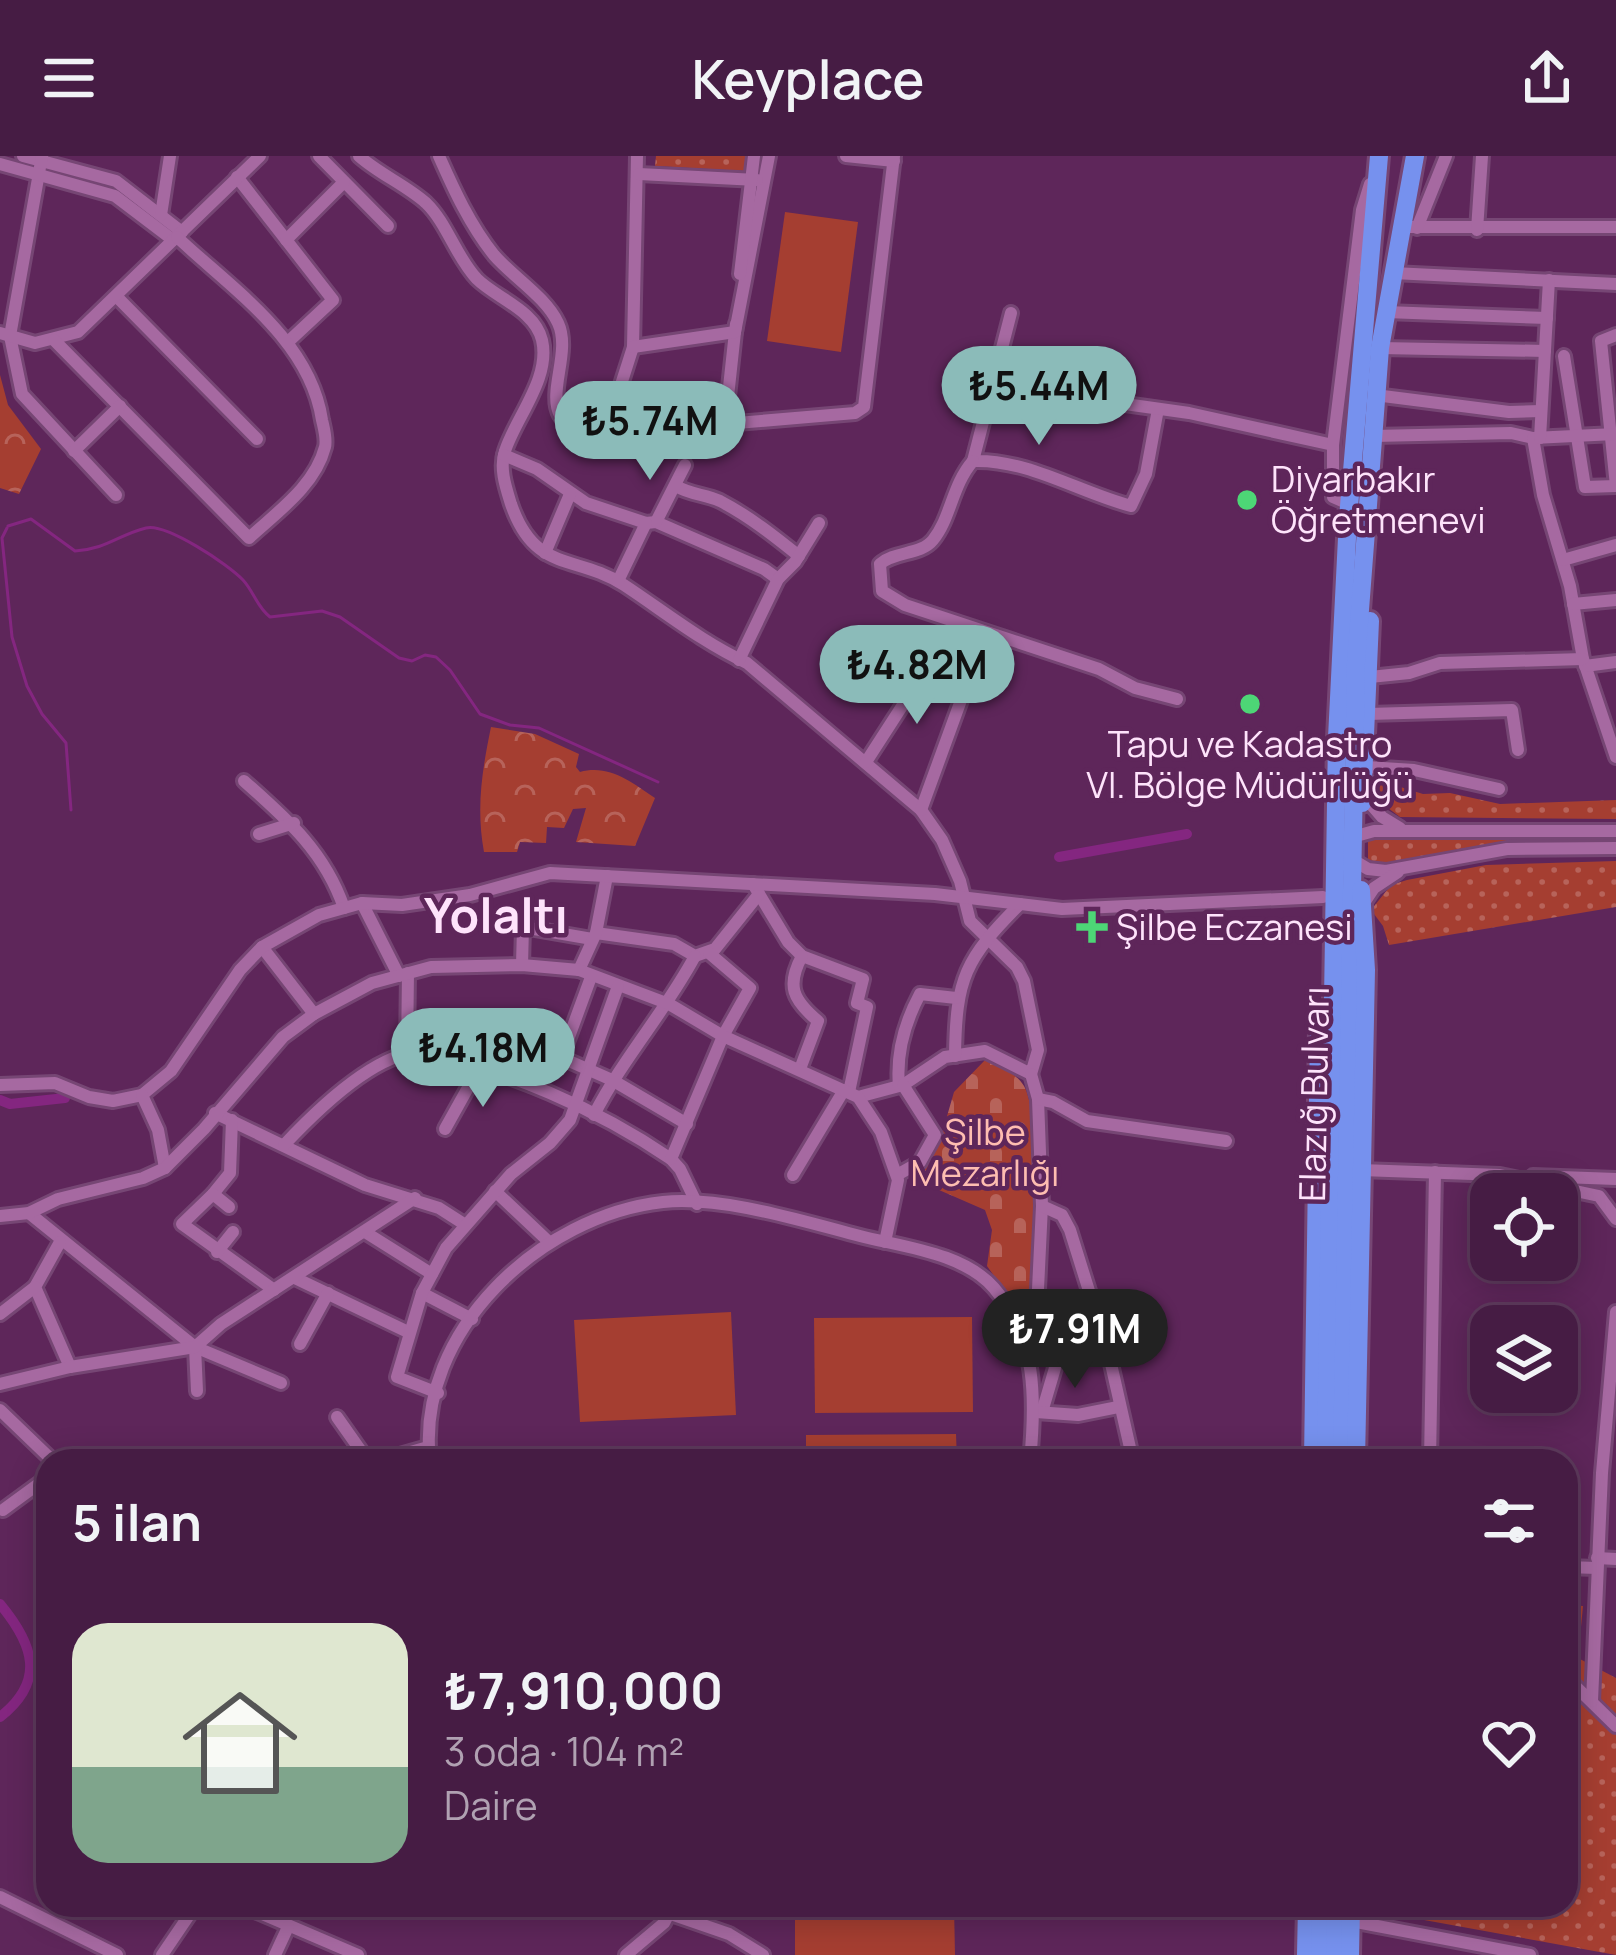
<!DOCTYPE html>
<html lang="tr">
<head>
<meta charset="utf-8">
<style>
	body { margin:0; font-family:Manrope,sans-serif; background:#4d254b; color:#f1f3f6; height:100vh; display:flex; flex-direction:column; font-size:45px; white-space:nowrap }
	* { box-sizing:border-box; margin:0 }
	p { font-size:39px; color:#b0a1b2 }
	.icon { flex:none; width:66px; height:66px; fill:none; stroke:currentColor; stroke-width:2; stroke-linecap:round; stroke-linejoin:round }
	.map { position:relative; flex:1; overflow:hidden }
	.drawer { position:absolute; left:36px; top:1293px; width:1542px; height:468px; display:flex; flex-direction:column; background:#461c44; border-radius:36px; box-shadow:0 6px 30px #0003,0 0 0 3px #5e3a5d }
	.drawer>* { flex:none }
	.controls { position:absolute; left:1470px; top:1017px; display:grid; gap:24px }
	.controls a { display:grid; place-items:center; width:108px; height:108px; border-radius:24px; background:#461c44; box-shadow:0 6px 30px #0003,0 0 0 3px #5e3a5d; font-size:60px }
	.price { position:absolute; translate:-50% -102px; padding:0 27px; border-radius:42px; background:#8bbbb9; color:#111; font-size:39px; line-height:78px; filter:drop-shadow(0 3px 6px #0008) }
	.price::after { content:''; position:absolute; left:50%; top:72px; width:36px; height:27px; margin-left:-18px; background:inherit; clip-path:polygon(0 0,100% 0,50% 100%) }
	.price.active { background:#222; color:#fff }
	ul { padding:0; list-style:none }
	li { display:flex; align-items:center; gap:36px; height:300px; padding:0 36px }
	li+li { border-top:3px solid #5e3a5d }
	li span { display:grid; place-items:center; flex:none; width:336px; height:240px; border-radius:36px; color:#555 }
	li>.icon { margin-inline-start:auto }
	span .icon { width:144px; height:144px; fill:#fffc; stroke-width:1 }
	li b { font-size:51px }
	h2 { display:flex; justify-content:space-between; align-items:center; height:144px; padding:0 36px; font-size:51px }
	header { display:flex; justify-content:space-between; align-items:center; height:156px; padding:0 36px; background:#461c44; font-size:54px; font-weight:600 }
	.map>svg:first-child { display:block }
</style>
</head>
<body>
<header><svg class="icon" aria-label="menu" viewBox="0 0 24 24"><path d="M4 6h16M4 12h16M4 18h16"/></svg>Keyplace<svg class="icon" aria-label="share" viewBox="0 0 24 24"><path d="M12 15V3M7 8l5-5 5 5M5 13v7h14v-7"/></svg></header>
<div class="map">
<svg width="1616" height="1799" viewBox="0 0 1616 1799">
	<defs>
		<pattern id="grass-dots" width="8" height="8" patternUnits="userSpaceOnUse" patternTransform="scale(3)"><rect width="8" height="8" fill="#a53e31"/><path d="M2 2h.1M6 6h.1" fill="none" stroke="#b7635a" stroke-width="1.8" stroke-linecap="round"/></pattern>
		<pattern id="forest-crowns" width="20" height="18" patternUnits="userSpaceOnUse" patternTransform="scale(3)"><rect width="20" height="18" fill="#a53e31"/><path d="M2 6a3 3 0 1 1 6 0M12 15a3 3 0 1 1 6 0" fill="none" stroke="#b7635a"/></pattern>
		<pattern id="cemetery-stones" width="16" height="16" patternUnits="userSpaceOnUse" patternTransform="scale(3)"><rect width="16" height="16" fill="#a53e31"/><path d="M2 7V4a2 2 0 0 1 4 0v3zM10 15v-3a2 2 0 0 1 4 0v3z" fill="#b7635a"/></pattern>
	</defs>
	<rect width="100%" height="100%" fill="#5e265a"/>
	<g fill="url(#grass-dots)">
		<path d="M 656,0 L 747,0 L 745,15 L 655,10 Z"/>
		<path d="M 1378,624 L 1423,638 L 1450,637 L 1500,648 L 1616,644 L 1616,663 L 1400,661 L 1380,646 Z"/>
		<path d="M 1616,680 L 1616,684 L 1498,686 L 1393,710 L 1368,707 L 1368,682 Z"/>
		<path d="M 1616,705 L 1616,751 L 1389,789 L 1383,770 L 1371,754 L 1391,729 L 1407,724 L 1486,709 Z"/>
		<path d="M 1566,1449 L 1583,1450 L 1578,1502 L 1616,1522 L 1616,1799 L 1369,1754 L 1369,1749 L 1566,1749 Z"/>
	</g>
	<g fill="url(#forest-crowns)">
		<path d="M 0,219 L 8,249 L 41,293 L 19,338 L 0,332 Z"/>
		<path d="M 491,571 L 535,578 L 579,598 L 576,611 L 580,616 C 609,608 631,626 655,642 L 635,690 L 576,686 L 586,652 L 573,653 L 564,672 L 547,671 L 546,687 L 520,686 L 517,696 L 484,696 C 476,652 482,615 491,571 Z"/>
	</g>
	<path fill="url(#cemetery-stones)" d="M 987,902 C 999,910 1016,917 1024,930 C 1042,961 1038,1119 1039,1163 L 1026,1165 L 987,1110 L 992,1074 L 985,1054 L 923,1027 L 925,1010 L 943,974 L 954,936 Z"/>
	<g fill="#a53e31">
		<path d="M 785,56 L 858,66 L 841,196 L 767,185 Z"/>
		<path d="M 731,1156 L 736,1259 L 580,1266 L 574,1164 Z"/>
		<path d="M 972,1161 L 973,1256 L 815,1257 L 814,1162 Z"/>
		<path d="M 956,1278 L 957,1305 L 806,1305 L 806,1279 Z"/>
		<path d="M 795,1749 L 954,1749 L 955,1799 L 795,1799 Z"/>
	</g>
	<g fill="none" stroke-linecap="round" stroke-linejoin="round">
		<g stroke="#842680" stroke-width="3">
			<path d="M 8,370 L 31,363 L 75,395 C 107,393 118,379 146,372 C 166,367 228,408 243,424 C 254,436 257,451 270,461 L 322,455 L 340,461 L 399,502 L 412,505 L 425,499 L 436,501 L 450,514 L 480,558 L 510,569 L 539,572 L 658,626"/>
			<path d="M 7,372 L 2,382 L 12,481 L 27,530 L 42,558 L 66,587 L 71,654"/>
		</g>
		<g stroke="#842680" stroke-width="10">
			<path d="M 1059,701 L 1187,678"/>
			<path d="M 0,944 L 10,948 L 65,942"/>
			<path d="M 0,1448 C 34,1489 46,1525 0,1561"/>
		</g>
		<g stroke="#764674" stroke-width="18">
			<g id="minor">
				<path d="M 23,0 L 116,25 L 182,76"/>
				<path d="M 42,0 L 10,180 L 22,238 L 116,339"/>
				<path d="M 319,0 L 388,70"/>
				<path d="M 359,0 C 379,18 406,29 426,47 C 447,67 456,101 477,123 C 496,142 535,154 542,184 C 551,222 516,261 505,295 C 499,312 506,332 511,348 C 535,418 576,398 624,429 C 665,456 702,486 747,507 L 921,654 L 942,684 L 960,725 L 970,765 L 1017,811 L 1024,825 L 1038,894 L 1031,918 L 985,895 L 945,901 L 903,929 L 858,941"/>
				<path d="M 439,0 C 454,34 470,69 494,99 C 513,121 546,141 558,167 C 575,203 531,260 581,274 L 600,261 L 618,238 L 633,191 L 637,0"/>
				<path d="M 769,0 L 735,176 L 725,268 L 855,257 L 864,251 L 894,0"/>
				<path d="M 846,0 L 894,5"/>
				<path d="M 0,8 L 115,40 L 173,84"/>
				<path d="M 639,18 L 757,24"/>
				<path d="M 237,21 L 333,144 L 289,185"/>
				<path d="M 161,59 L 170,0"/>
				<path d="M 1402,71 L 1616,71"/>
				<path d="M 1417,72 L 1446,0"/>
				<path d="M 1477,74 L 1482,0"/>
				<path d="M 286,84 L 344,26"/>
				<path d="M 1393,117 L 1616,128"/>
				<path d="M 740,118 L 754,0"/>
				<path d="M 117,141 L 257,283"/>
				<path d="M 1386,156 L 1547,162"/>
				<path d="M 1011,157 L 973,305 C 1028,303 1078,336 1131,350 L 1146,318 L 1158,253"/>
				<path d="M 0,177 L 35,187 L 78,176 L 260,0"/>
				<path d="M 54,184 L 249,382 C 277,356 315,330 325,291 C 327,283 324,273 322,264 C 310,184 232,133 177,81"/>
				<path d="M 633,191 L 735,176 L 736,168"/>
				<path d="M 1380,192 L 1545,195"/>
				<path d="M 1564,200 L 1585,331 L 1616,330 L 1601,185 L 1616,179"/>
				<path d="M 990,229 L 1189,257 L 1333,289"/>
				<path d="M 1375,239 L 1509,256 L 1541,255"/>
				<path d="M 1373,280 L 1511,277 L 1533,282 L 1615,278"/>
				<path d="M 1533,282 L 1543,339 L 1570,430 L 1583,503 L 1616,601"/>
				<path d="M 1540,282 L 1549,124"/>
				<path d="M 74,295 L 120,250"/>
				<path d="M 504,299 L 537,313 L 586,347 L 646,367 L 656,366 L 764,413 L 778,423"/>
				<path d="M 973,305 C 952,329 951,362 933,384 C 921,399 895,395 880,408 L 882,435 L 905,449 L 1099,513 L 1135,532 L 1177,543"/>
				<path d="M 676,330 C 691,339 705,338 720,345 C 749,360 774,380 799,400"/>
				<path d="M 1349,348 L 1333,341 L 1333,289 L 1362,54 L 1370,28"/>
				<path d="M 656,366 L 685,309"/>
				<path d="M 545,397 L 570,338"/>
				<path d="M 1563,404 L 1616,389"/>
				<path d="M 618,425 L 646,367"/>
				<path d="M 1573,448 L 1616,444"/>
				<path d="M 739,504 L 778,423 L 795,406 L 819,367"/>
				<path d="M 1585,510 L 1616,506"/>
				<path d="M 1370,521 L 1409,517 L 1440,507 L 1583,503"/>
				<path d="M 1368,558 L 1512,554 L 1518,594"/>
				<path d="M 866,606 L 928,510"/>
				<path d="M 1367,611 L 1414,614 L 1499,633"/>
				<path d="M 244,625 C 287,663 325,696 344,752"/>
				<path d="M 1362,638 L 1382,661 L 1400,672"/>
				<path d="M 921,654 L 976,503"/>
				<path d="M 259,678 L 294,667"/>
				<path d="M 1349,682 L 1374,675 L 1616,675"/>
				<path d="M 1348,701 L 1368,713 L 1386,715 L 1507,693 L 1616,692"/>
				<path d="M 753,728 L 788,786 L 802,800 L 863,823 L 857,847 L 867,851 L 849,936"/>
				<path d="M 362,747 L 399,820"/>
				<path d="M 1362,750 L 1374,732 L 1398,716"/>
				<path d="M 596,777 L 674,788 L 695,800 L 715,793 L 759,738"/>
				<path d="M 262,791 L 314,858"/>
				<path d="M 522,809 L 523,771 L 592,783"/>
				<path d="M 579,814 L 596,777 L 607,720"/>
				<path d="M 526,886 L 612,924 L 687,968"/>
				<path d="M 407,896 L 408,817"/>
				<path d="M 562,900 L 591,821"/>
				<path d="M 955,900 C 956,822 965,803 1020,748"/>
				<path d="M 800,913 L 818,865 C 793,844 786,830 802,800"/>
				<path d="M 1031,918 L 1038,943 L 1042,1050 L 1038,1133 L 1055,1212 L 1042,1256"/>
				<path d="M 0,929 L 55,927 L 89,941 L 113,945 L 142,939 L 171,915 L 240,814 L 262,791 L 319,759 L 362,747 L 402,749 L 470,739 L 550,717 L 935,738 L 1062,753 L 1323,741"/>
				<path d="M 531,929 L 542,892"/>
				<path d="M 899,930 C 896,897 905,866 920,838 L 956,842"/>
				<path d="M 142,939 L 158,974 L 165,1012"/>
				<path d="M 1038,943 L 1053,946 L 1087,965 L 1226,985"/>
				<path d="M 215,957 L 365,1029 L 439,1052 L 464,1068"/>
				<path d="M 594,959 C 623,902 665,856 695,800"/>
				<path d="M 445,973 L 479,912"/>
				<path d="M 284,989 C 314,957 373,898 419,896 C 508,914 596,952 671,1003 L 680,1013 L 697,1048"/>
				<path d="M 671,1003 L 723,880 L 750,832 L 709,797"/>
				<path d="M 1361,1014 L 1500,1019 L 1599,1040 L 1616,1063"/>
				<path d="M 793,1019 L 844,934"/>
				<path d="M 897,1019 L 920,1006 L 935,979 L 903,929"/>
				<path d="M 1533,1020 L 1616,1023"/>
				<path d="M 495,1035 L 549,1086"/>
				<path d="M 213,1038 L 230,1017 L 232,964"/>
				<path d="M 1042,1050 L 1062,1059 L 1070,1074 L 1109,1199 L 1133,1305"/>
				<path d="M 229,1051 L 213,1038 L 182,1068 L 274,1134"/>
				<path d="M 29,1057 L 195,1191 L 281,1227"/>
				<path d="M 0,1060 L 29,1057 L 58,1043 L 143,1022 L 165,1012 L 204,973 L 283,881 L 314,858 L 372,827 L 431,811 L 522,809 L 579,814 L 669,848 L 723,880 L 858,941 L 881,976 L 898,1024 L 885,1086"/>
				<path d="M 365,1076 L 432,1118"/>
				<path d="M 60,1086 L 35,1131 L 70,1211"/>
				<path d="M 217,1096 L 233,1076"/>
				<path d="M 295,1122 L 408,1176"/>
				<path d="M 422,1137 L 472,1163"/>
				<path d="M 0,1158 L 35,1131"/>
				<path d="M 300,1188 L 328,1137"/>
				<path d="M 195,1191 L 197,1235"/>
				<path d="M 0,1228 L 70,1211 L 195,1191 L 221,1168 L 415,1042"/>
				<path d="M 438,1237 L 397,1221 L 422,1137 L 446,1092 L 511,1018 L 550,987 L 570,964 L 618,830"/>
				<path d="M 0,1254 L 53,1305"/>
				<path d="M 1036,1256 L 1078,1259 L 1118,1251"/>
				<path d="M 337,1261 L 368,1305"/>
				<path d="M 379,1305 L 428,1291"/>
				<path d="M 430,1305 C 415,1175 542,1059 663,1046 C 723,1040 802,1065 860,1080 C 903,1091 964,1097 994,1132 C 1037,1182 1036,1244 1030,1305"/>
				<path d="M 1430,1305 L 1435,1016"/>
				<path d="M 3,1354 L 48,1321"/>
				<path d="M 1597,1402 L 1616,1403"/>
				<path d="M 1566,1411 L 1597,1412"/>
				<path d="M 46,1440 L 48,1438"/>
				<path d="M 1566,1521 L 1616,1570"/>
				<path d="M 1592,1545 L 1602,1317 L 1616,1156"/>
				<path d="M 0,1741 L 117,1799"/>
				<path d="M 241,1749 L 358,1799"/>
				<path d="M 1237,1749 L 1307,1752"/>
				<path d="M 671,1758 L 729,1778 L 763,1799"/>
				<path d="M 1351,1765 L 1530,1799"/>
				<path d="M 162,1799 L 196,1749"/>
				<path d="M 275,1799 L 288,1771"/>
				<path d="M 626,1799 L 664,1767 L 673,1749"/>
			</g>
		</g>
		<g stroke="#764674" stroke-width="24">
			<g id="highway">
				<path d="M 1362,647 L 1370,465"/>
				<path d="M 1313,1305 L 1319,871"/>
				<path d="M 1326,1305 L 1337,582 L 1348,362 L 1379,0"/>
				<path d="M 1342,1305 L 1356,506 L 1380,192 L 1415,0"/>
				<path d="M 1356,1305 L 1366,814 L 1361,734"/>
				<path d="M 1306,1799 L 1307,1749"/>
				<path d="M 1320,1799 L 1321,1749"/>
				<path d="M 1335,1799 L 1336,1749"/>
				<path d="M 1350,1799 L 1351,1749"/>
			</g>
		</g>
		<use href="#minor" stroke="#a669a1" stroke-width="12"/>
		<use href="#highway" stroke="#7691ee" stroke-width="18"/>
	</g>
	<g fill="#4dd676" stroke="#5e265a" stroke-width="4.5">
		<circle cx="1247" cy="344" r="12"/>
		<circle cx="1250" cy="548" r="12"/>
		<path d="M1086 753h12v12h12v12h-12v12h-12v-12h-12v-12h12z"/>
	</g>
	<g text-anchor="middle" stroke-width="9" stroke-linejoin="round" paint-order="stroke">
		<g font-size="36" fill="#fee3fb" stroke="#5e265a" text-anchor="start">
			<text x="1271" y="336">Diyarbakır<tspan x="1271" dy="41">Öğretmenevi</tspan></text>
			<text x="1250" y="601" text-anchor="middle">Tapu ve Kadastro<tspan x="1250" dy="41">VI. Bölge Müdürlüğü</tspan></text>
			<text x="1116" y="784">Şilbe Eczanesi</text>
		</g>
		<g font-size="36" fill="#fee3fb" stroke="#5e265a">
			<text transform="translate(1314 938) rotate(-89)" y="13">Elazığ Bulvarı</text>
		</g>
		<g font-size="36" fill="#febdb1" stroke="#5e265a">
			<text x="985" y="989">Şilbe<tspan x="985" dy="41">Mezarlığı</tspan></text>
		</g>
		<g font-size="48" font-weight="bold" fill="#fee3fb" stroke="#5e265a">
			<text x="496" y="777">Yolaltı</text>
		</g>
	</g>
</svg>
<div class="controls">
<a><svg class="icon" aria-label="locate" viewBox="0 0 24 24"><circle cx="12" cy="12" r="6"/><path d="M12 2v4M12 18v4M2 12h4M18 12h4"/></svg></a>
<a><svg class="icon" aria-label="layers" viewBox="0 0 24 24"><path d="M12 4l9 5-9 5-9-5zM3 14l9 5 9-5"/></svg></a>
</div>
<b class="price" style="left:1039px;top:292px">₺5.44M</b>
<b class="price" style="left:650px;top:327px">₺5.74M</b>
<b class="price" style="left:917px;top:571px">₺4.82M</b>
<b class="price" style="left:483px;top:954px">₺4.18M</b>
<b class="price active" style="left:1075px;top:1235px">₺7.91M</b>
<section class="drawer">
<h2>5 ilan<svg class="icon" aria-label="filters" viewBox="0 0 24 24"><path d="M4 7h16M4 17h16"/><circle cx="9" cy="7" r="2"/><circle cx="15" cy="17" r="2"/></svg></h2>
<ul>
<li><span style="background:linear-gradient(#dfe7d0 60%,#7fa58c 0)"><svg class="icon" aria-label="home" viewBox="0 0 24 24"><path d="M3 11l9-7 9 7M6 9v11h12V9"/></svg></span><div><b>₺7,910,000</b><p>3 oda · 104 m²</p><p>Daire</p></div><svg class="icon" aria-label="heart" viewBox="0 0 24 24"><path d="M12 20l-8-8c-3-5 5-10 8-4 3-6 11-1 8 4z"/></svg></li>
</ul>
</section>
</div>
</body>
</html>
